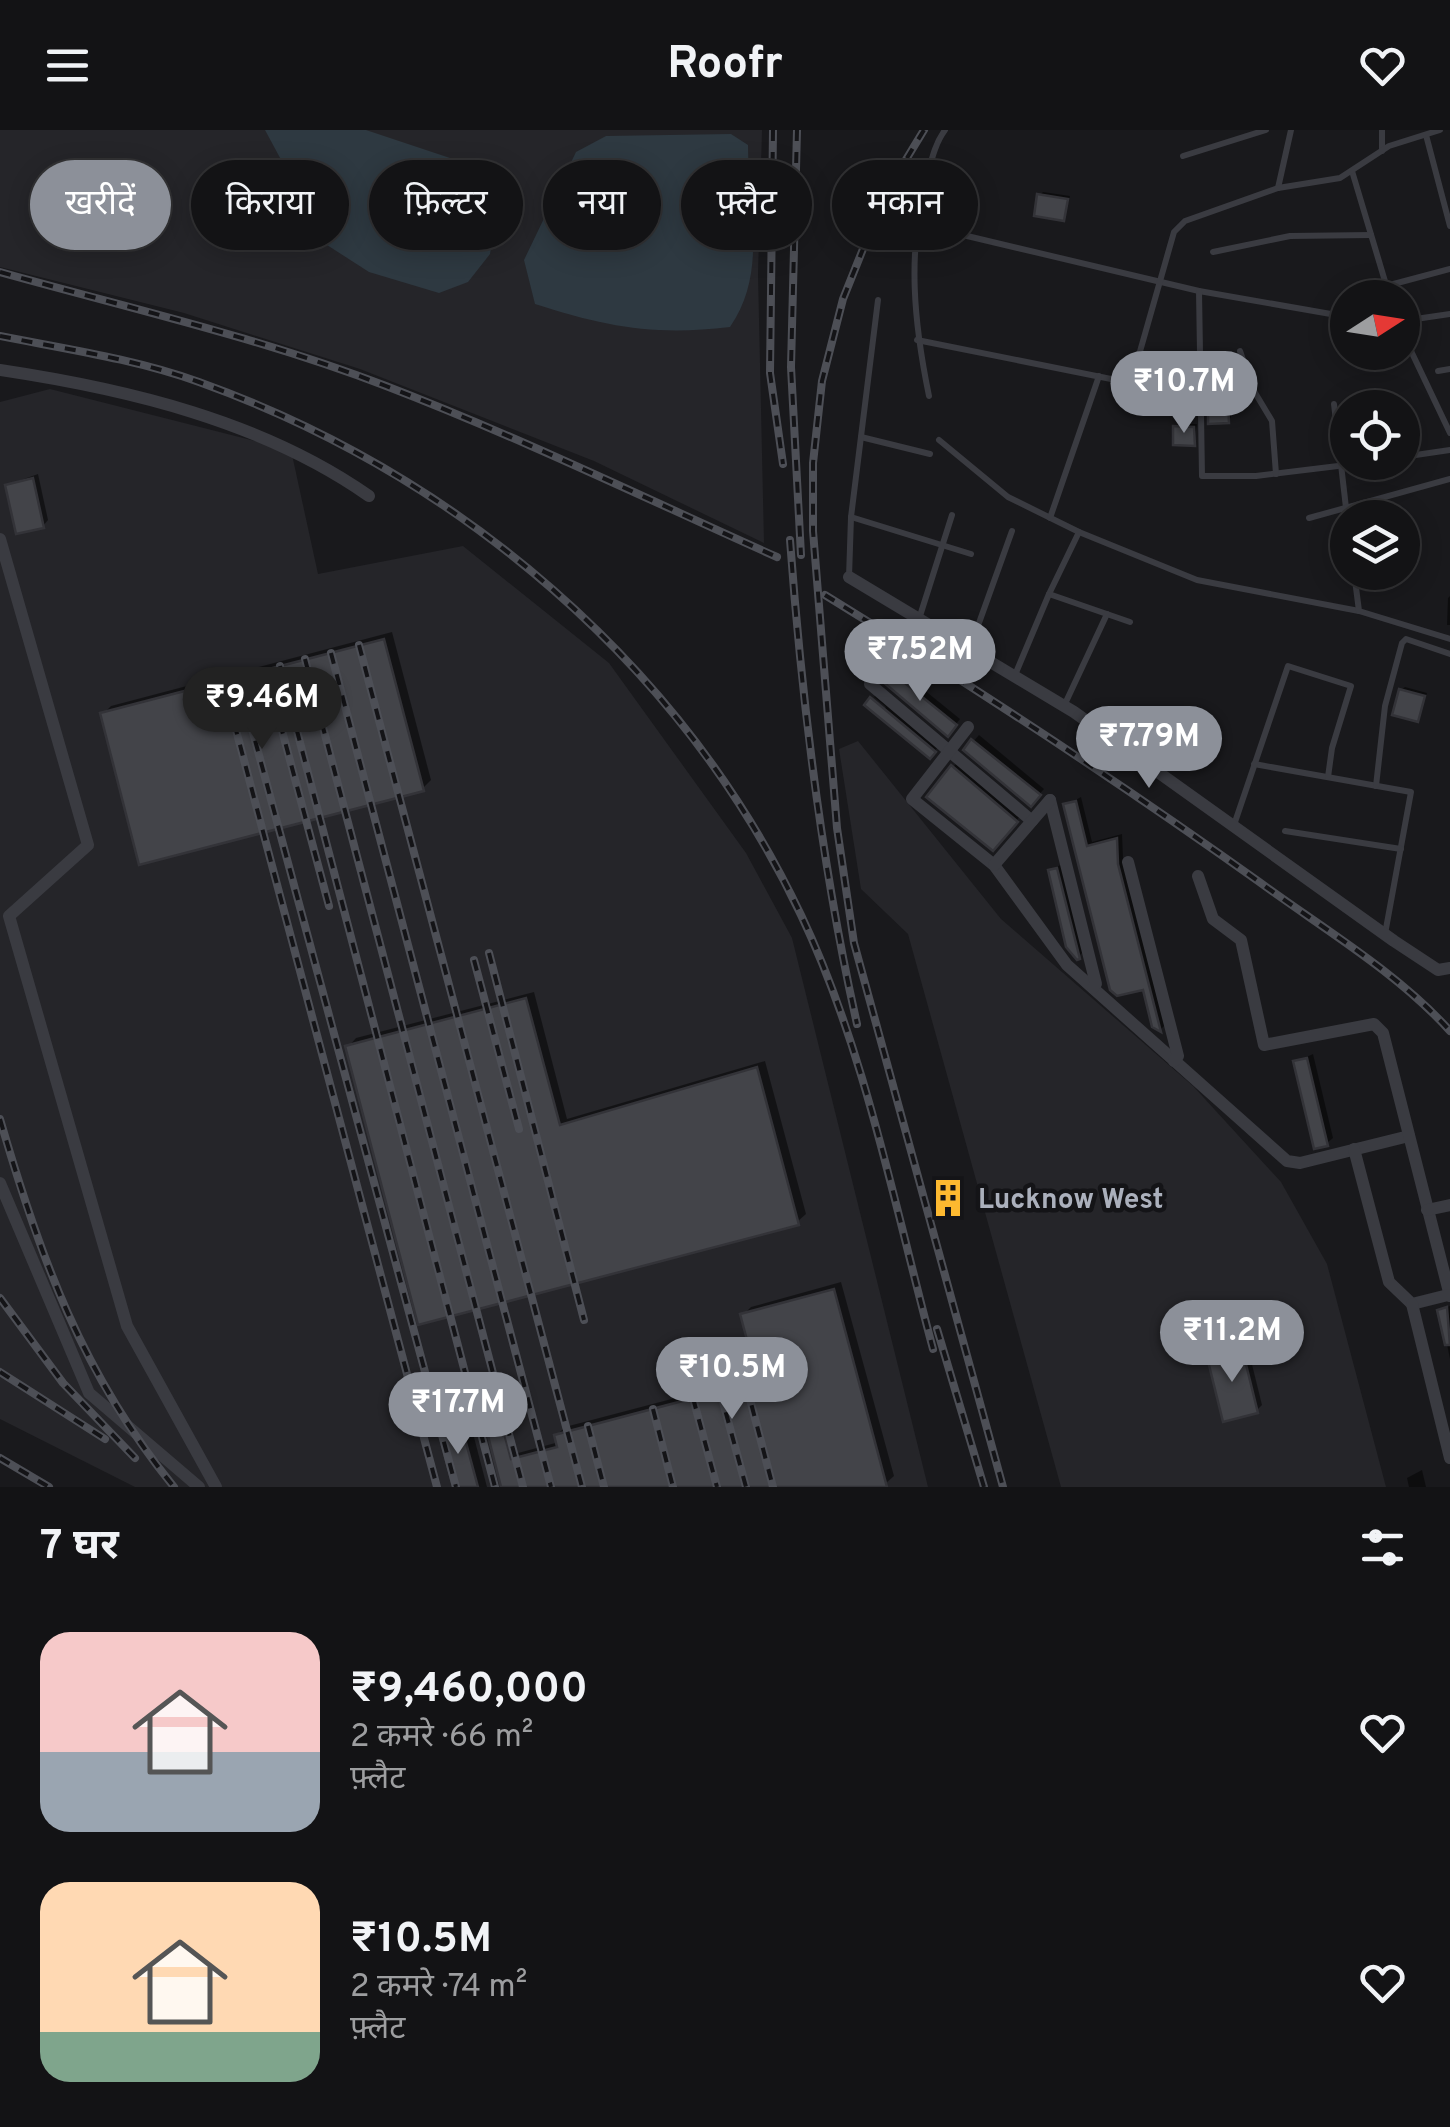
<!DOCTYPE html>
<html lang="hi">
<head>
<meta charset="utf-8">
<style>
	body { margin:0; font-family:Overpass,"Noto Sans Devanagari",sans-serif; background:#1c1c1e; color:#f1f3f6; height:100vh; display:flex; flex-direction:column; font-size:38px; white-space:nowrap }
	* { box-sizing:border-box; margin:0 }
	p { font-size:32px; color:#9d9ea0 }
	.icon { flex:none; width:55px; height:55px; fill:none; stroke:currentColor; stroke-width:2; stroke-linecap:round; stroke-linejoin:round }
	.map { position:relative; height:1357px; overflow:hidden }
	.panel { display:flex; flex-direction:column; background:#131315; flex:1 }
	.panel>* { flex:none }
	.guide { position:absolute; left:30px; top:30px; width:1390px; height:90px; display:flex; gap:20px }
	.needle { width:65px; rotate:78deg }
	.buttons { position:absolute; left:1330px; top:150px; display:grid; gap:20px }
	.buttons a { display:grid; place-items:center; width:90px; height:90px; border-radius:50%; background:#131315; box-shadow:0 5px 25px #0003,0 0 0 2px #323234; font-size:50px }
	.price { position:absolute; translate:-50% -85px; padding:0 22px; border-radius:35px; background:#8c9099; color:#fff; font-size:32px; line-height:65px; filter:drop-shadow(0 2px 5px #0008) }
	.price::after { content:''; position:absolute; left:50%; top:60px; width:30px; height:22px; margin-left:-15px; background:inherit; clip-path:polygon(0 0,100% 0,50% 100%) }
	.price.active { background:#222; color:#fff }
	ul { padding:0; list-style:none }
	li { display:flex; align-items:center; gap:30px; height:250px; padding:0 40px }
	li span { display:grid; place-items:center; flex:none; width:280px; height:200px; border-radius:30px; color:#555 }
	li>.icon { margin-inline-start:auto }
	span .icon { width:120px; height:120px; fill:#fffc; stroke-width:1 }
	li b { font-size:42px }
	h2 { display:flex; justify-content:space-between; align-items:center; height:120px; padding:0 40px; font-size:42px }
	.chip { padding:0 35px; border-radius:45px; background:#131315; box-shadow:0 5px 25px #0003,0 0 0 2px #323234; font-size:35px; line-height:90px }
	.chip.active { background:#8c9099; color:#fff }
	header { display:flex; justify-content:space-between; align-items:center; height:130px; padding:0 40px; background:#131315; font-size:45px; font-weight:700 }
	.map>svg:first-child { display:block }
</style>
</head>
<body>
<header><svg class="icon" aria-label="menu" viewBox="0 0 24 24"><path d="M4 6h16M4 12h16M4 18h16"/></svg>Roofr<svg class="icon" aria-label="heart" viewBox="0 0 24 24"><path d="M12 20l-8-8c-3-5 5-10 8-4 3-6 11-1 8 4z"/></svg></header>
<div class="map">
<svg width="1450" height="1357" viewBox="0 0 1450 1357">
	<rect width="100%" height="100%" fill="#19191c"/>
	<g fill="#252529">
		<path d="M 0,0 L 762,0 L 758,144 L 764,413 L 594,331 L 360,239 L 184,183 L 0,137 Z"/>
		<path d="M 50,259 L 291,320 L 318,444 L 463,416 L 609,533 L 746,723 L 792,808 L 928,1357 L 135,1357 L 0,1289 L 0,272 Z"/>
		<path d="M 858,611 L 1001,789 L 1193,956 L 1281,1052 L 1327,1134 L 1386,1357 L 1061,1357 L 908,804 L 861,759 L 839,619 Z"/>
	</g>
	<g fill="#2e3941">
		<path d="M 265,0 L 366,0 L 495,43 L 496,88 L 490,124 L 468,152 L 439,163 L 369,142 L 327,115 Z"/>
		<path d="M 731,4 L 748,15 C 748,78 768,142 730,197 C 655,206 606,197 535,174 L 524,130 L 576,22 L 606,6 Z"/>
	</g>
	<g fill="#0007">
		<path d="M 1043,62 L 1070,66 L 1063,89 L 1040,65 Z"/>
		<path d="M 1230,269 L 1231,287 L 1228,291 L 1210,273 Z"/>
		<path d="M 1179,294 L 1197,294 L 1194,314 L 1176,297 Z"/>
		<path d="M 38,344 L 48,390 L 43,396 L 7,355 Z"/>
		<path d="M 1450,466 L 1450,495 L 1447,495 L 1448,468 Z"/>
		<path d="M 392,502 L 431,650 L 423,658 L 103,584 L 111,576 Z"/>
		<path d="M 897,538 L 960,589 L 953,598 L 886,551 Z"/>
		<path d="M 1405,557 L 1427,563 L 1417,590 L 1401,560 Z"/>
		<path d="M 878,563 L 939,616 L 930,626 L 883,581 L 886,577 L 874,567 Z"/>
		<path d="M 979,605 L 1044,659 L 1031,674 L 967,619 Z"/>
		<path d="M 958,632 L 1021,685 L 993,718 L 953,637 Z"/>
		<path d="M 1081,667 L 1092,712 L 1122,704 L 1123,728 L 1166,894 L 1161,899 L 1154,896 L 1144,857 L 1066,675 Z"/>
		<path d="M 1062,734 L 1084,821 L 1079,826 L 1069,816 L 1050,741 Z"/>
		<path d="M 534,862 L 567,989 L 765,931 L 806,1084 L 797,1092 L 348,917 L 356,908 Z"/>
		<path d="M 1313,924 L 1333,1008 L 1327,1013 L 1296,932 Z"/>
		<path d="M 841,1152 L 894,1346 L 885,1354 L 504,1357 L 486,1290 L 495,1282 L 507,1279 L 518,1323 L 559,1312 L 557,1305 L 565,1297 L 759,1246 L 743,1185 L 751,1177 Z"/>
		<path d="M 1450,1176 L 1450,1229 L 1440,1180 Z"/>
		<path d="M 1247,1214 L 1262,1275 L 1256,1281 L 1209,1228 Z"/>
		<path d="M 469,1288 L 487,1357 L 456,1357 L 441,1301 L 449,1293 Z"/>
		<path d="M 1422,1340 L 1426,1357 L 1409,1357 L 1407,1348 Z"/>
	</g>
	<g fill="#434449" stroke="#333338" stroke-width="2.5">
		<path d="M 1037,64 L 1068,69 L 1064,91 L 1034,86 Z"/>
		<path d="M 1228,271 L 1229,293 L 1208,294 L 1208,272 Z"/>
		<path d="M 1173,296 L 1194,297 L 1195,316 L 1173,315 Z"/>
		<path d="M 33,348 L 44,398 L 16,404 L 5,355 Z"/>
		<path d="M 384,509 L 424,661 L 139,735 L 100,583 Z"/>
		<path d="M 890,541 L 957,595 L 948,607 L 882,551 Z"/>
		<path d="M 1399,559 L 1425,566 L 1418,592 L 1392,585 Z"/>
		<path d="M 870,567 L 936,622 L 930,629 L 864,575 Z"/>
		<path d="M 971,609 L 1041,665 L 1031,677 L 963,620 Z"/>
		<path d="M 951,635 L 1018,692 L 993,721 L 926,667 Z"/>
		<path d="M 1076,671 L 1087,716 L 1117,708 L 1118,734 L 1161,902 L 1152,897 L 1143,860 L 1117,866 L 1110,860 L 1063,674 Z"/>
		<path d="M 1057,738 L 1080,829 L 1077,830 L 1066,817 L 1048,740 Z"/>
		<path d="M 526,868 L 560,995 L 757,937 L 799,1095 L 418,1195 L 345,916 Z"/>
		<path d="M 1307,928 L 1328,1016 L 1314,1019 L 1293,931 Z"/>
		<path d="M 834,1159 L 887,1357 L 501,1357 L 484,1290 L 499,1285 L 511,1329 L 557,1317 L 554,1305 L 758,1251 L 740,1184 Z"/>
		<path d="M 1447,1177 L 1450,1215 L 1445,1215 L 1437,1180 Z"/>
		<path d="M 1242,1218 L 1258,1283 L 1223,1292 L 1207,1227 Z"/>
		<path d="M 461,1294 L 478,1357 L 453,1357 L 438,1300 Z"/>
	</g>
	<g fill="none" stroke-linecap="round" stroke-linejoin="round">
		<g stroke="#3a3b41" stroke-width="6">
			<path d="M 1426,5 L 1450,96"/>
			<path d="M 1382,21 L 1382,0"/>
			<path d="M 1183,26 L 1266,0"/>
			<path d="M 1352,41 L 1390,168"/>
			<path d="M 1278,58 L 1291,0"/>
			<path d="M 917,99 L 963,105 L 1199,161 L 1348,187"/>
			<path d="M 1213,122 L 1290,106 L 1371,105"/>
			<path d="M 1386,156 L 1450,139"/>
			<path d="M 1199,161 L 1202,346 L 1256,346 L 1371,332"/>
			<path d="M 1402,191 L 1450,184"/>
			<path d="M 1402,202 L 1450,303"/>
			<path d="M 917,210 L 1131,253 L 1174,102 L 1185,91 L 1278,58 L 1340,48 L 1389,16 L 1440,0"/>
			<path d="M 1240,221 L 1254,261 L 1272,291 L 1276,344"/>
			<path d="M 1438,241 L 1450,239"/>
			<path d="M 929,266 C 914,193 907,124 926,51 C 931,33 934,15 945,0"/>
			<path d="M 1334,274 L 1348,395"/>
			<path d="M 861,307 L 930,324"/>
			<path d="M 939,310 L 1008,367 L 1079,402 L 1197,450 L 1359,481"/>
			<path d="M 1402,327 L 1450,320"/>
			<path d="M 851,387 L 971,424"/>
			<path d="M 1050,388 L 1099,246"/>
			<path d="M 1309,388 L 1450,349"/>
			<path d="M 1354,442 L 1359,481 L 1450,509"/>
			<path d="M 849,447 L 851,387 L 878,170"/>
			<path d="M 1049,464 L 1079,402"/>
			<path d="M 919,489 L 952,385"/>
			<path d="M 970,518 L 1012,401"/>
			<path d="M 1015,545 L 1049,464 L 1130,492"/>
			<path d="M 1064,576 L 1107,484"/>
			<path d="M 1254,634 L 1411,662 L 1385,804"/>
			<path d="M 1376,656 L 1385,576 L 1402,513 L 1406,509 L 1450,524"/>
			<path d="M 1234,695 L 1288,536 L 1351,556 L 1332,618 L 1328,647"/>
			<path d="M 1285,701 L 1401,719"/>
		</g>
		<g stroke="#3a3b41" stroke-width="12">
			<path d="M 0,240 C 127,259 262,291 369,366"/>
			<path d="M 0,409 L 88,715 L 9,786 L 127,1196 L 216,1357"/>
			<path d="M 849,447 L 1074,582 L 1394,811 L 1438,840 L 1450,838"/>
			<path d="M 870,554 L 1032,691"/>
			<path d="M 968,597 L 912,669 L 994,735 L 1067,835 L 1287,1031 L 1300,1033 L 1409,1006"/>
			<path d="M 1050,670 L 1096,854 L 1093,858"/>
			<path d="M 1128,732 L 1178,926 L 1174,931"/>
			<path d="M 994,735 L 1050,670"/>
			<path d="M 1198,746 L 1213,789 L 1241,810 L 1264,915 L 1374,894 L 1383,903 L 1450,1166"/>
			<path d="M 1354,1019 L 1389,1152 L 1412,1174 L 1448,1165"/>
			<path d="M 0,1053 L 89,1263 L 199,1357"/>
			<path d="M 1427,1080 L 1450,1075"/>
			<path d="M 1412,1174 L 1450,1328"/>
		</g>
		<g stroke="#4d4f56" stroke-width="8">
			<g id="rail">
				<path d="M 773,0 L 770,243 L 783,334"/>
				<path d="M 797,0 L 791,237 L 801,425"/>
				<path d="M 924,0 L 885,64 L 843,169 L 822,251 L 813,333 L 813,401 L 837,698 L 854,813 L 1003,1357"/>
				<path d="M 0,142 C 129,178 261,208 386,256 C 519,307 647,369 777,427"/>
				<path d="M 0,206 C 66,219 135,229 199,252 C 458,345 682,534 801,785 C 865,920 894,1074 933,1219"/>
				<path d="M 790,410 C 802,573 821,734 857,894"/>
				<path d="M 825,465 C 973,556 1116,650 1258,751 C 1322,798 1397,842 1450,901"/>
				<path d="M 359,515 L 582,1357"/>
				<path d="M 331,523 L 551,1357"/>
				<path d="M 305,529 L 523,1357"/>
				<path d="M 280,536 L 495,1357"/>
				<path d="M 238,547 L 456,1357"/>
				<path d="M 223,551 L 437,1357"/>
				<path d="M 280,593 L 329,776"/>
				<path d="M 489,823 L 584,1190"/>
				<path d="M 474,830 L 519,999"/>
				<path d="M 0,989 C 40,1127 82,1244 174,1357"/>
				<path d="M 0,1168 L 63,1253 L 135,1328"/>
				<path d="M 937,1199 L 984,1357"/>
				<path d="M 0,1242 L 105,1309"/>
				<path d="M 746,1254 L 773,1357"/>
				<path d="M 720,1261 L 746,1357"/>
				<path d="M 693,1268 L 717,1357"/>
				<path d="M 653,1279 L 673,1357"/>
				<path d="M 588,1296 L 604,1357"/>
				<path d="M 0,1328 L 49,1357"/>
			</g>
		</g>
		<use href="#rail" stroke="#141417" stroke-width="4" stroke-dasharray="11" stroke-linecap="butt"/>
	</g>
	<defs>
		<g id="building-bare" transform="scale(3)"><path d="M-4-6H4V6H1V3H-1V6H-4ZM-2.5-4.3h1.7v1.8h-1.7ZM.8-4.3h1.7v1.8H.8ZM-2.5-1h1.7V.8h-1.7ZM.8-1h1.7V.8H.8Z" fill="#fdb930" stroke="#141417" stroke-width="2.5" paint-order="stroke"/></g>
	</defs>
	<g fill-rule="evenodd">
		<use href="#building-bare" x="948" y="1068"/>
	</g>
	<g text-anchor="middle" stroke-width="9" stroke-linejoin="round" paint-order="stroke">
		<g font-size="28" font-weight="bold" fill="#abb0bc" stroke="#141417" text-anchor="start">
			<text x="978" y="1078">Lucknow West</text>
		</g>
	</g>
</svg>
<div class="buttons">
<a><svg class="needle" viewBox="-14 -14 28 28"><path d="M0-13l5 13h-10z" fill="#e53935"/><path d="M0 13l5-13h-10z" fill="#9d9ea0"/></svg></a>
<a><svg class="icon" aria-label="locate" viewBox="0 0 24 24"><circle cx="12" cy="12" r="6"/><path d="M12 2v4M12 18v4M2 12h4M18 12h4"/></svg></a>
<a><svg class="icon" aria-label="layers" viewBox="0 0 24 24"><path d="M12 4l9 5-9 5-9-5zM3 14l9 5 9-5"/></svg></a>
</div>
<b class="price" style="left:1184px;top:306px">₹10.7M</b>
<b class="price" style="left:920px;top:574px">₹7.52M</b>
<b class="price active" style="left:262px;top:622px">₹9.46M</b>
<b class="price" style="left:1149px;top:661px">₹7.79M</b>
<b class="price" style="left:1232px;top:1255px">₹11.2M</b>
<b class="price" style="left:732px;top:1292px">₹10.5M</b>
<b class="price" style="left:458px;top:1327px">₹17.7M</b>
<div class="guide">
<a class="chip active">खरीदें</a>
<a class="chip">किराया</a>
<a class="chip">फ़िल्टर</a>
<a class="chip">नया</a>
<a class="chip">फ़्लैट</a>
<a class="chip">मकान</a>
</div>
</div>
<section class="panel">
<h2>7 घर<svg class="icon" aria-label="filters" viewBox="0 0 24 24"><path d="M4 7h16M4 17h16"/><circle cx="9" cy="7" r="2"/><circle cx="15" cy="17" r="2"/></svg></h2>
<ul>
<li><span style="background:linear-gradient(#f6c9c9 60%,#9aa5b1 0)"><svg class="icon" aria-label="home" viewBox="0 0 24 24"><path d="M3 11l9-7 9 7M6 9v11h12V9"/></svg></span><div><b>₹9,460,000</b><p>2 कमरे · 66 m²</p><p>फ़्लैट</p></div><svg class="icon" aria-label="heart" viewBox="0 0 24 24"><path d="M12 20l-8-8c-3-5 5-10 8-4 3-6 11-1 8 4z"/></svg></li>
<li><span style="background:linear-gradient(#ffd9b3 75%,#7fa58c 0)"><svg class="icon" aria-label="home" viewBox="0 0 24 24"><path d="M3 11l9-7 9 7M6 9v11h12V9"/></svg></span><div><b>₹10.5M</b><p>2 कमरे · 74 m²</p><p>फ़्लैट</p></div><svg class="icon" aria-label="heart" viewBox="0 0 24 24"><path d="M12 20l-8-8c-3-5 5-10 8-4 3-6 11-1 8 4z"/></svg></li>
</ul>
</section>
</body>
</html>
